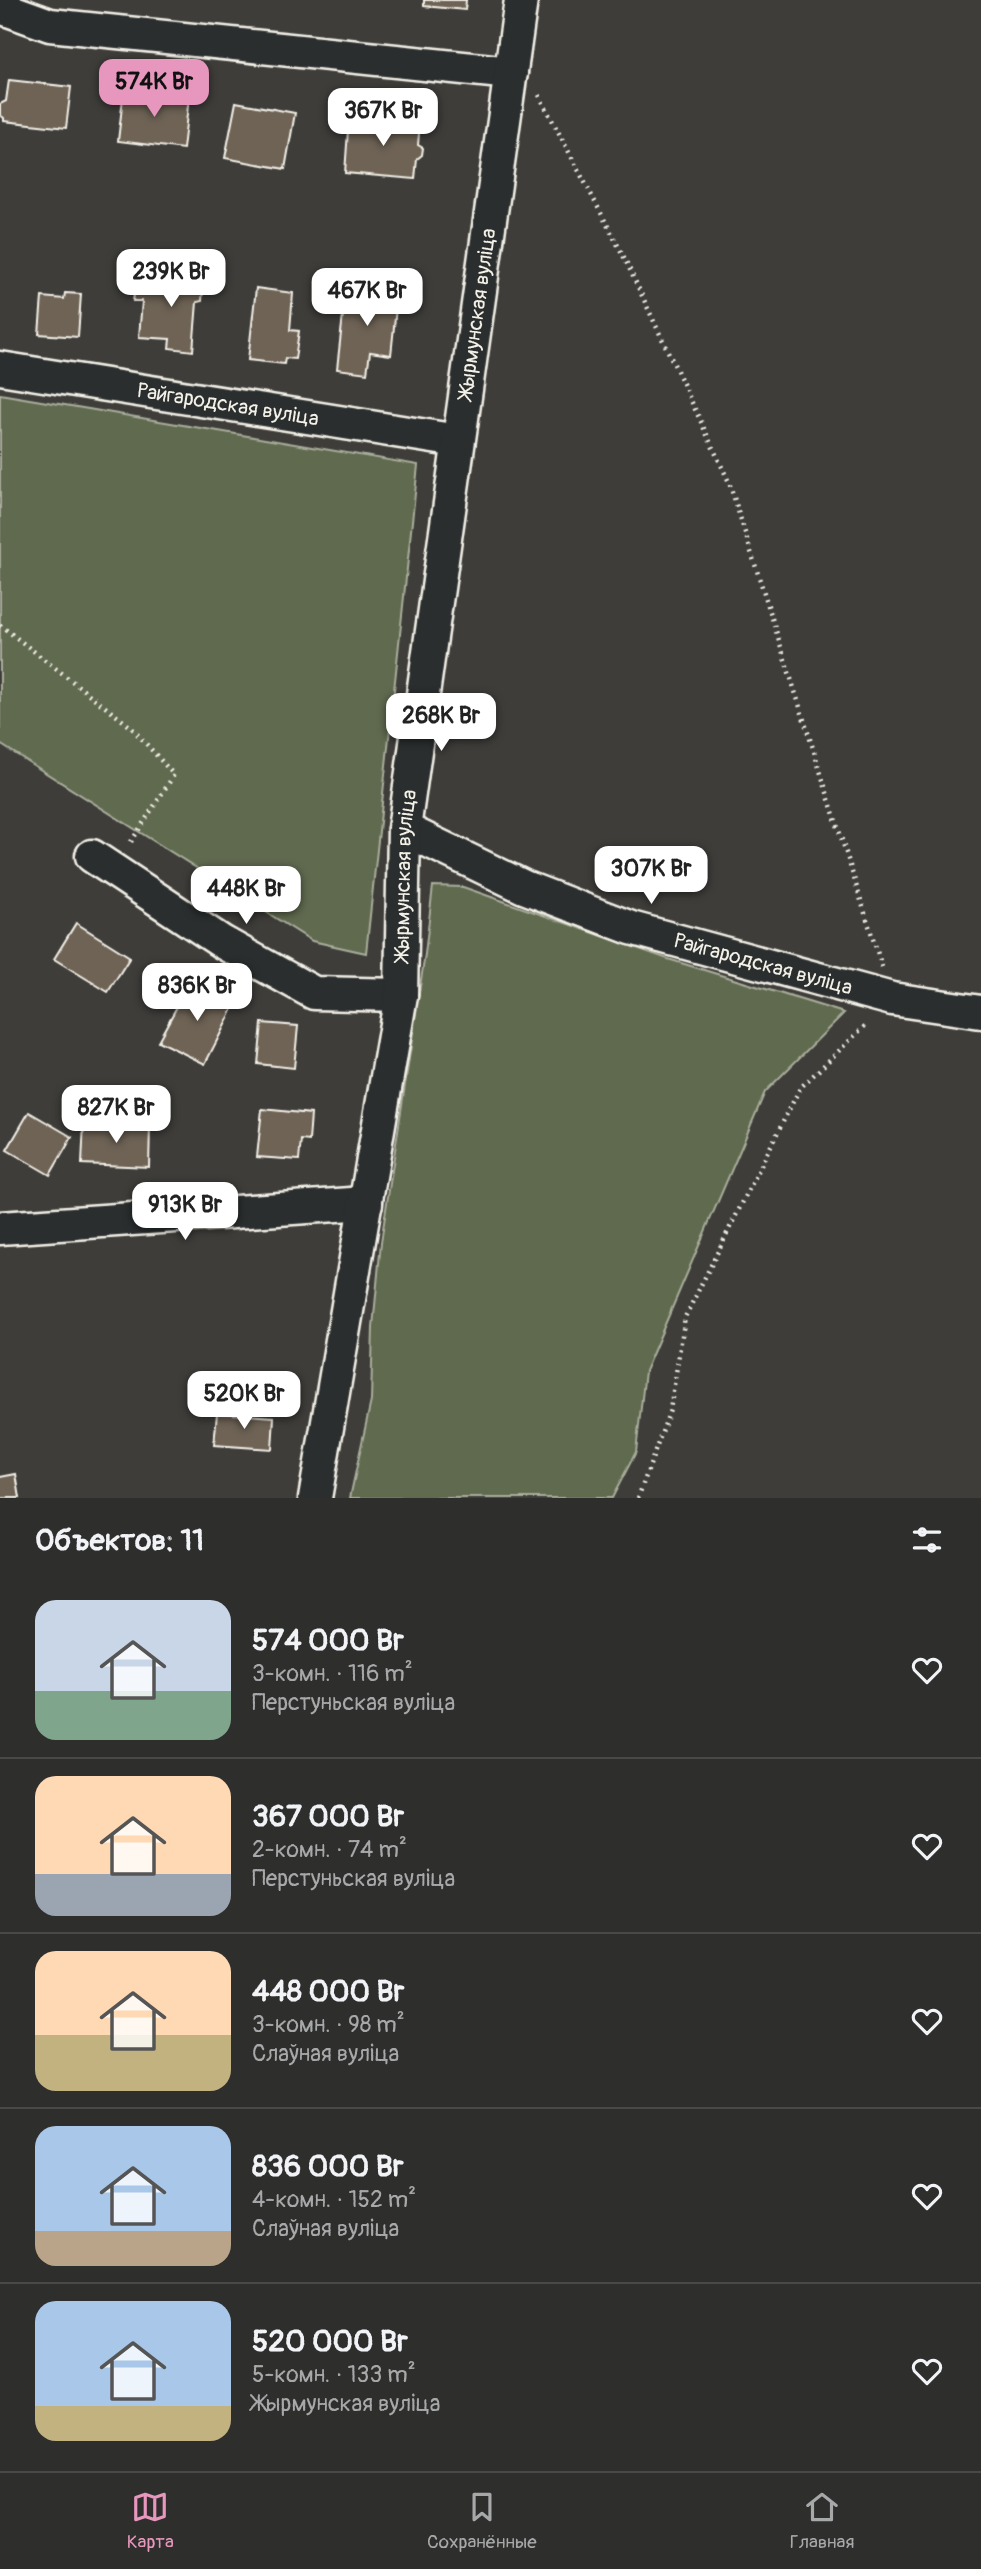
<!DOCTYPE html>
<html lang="ru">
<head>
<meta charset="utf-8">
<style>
	body { margin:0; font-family:Pangolin,sans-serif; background:#3a3a38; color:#f1f3f6; height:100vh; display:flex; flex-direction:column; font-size:26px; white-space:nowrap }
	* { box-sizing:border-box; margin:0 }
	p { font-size:23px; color:#a7a8a9 }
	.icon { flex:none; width:38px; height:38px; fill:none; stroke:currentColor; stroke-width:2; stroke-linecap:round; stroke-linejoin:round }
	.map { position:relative; height:1498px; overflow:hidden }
	.details { display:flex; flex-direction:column; background:#2e2e2c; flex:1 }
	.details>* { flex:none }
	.price { position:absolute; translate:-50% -60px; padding:0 16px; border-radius:14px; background:#fff; color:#222; font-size:23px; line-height:46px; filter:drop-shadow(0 2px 4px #0008) }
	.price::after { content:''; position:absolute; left:50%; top:42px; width:21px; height:16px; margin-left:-10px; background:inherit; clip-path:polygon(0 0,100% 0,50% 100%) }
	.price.on { background:#e797bd; color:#111 }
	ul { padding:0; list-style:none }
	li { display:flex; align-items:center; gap:21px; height:175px; padding:0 35px }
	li+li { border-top:2px solid #494a48 }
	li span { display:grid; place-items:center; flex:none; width:196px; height:140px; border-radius:21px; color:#555 }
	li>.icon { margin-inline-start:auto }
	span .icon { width:84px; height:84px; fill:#fffc; stroke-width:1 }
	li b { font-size:30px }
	h2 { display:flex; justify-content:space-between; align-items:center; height:84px; padding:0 35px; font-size:30px }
	.tabs { display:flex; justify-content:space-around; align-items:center; height:98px; border-top:2px solid #494a48; background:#2e2e2c; font-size:19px; color:#a7a8a9 }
	.tabs a { display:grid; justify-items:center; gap:4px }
	.tabs .on { color:#e797bd }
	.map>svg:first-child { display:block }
</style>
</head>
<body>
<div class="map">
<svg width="981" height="1498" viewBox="0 0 981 1498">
	<rect width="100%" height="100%" fill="#3e3d3a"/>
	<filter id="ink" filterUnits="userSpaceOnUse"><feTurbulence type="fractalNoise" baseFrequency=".0143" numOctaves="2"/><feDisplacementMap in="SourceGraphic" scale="14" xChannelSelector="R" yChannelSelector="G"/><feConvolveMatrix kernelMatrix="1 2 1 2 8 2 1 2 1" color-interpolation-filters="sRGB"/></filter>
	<g filter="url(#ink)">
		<g fill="#606a50" stroke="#aaae9c" stroke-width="2">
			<path d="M 0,394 L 418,465 L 366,953 L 312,941 L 0,744 Z"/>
			<path d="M 433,886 L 463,887 L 668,959 L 844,1013 L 765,1092 L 645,1371 L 636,1452 L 612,1498 L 350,1498 L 371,1401 L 373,1327 L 381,1242 L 425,954 Z"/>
		</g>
		<g fill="#6e6355" stroke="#f4f1e8" stroke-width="2">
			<path d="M 424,0 L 466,0 L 465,10 L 424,6 Z"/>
			<path d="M 9,80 L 71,87 L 66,128 L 4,121 L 4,118 L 0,115 L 0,104 L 6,101 Z"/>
			<path d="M 124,89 L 189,97 L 183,149 L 118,141 Z"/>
			<path d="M 236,102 L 295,113 L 285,169 L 225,158 Z"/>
			<path d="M 349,116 L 420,122 L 418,145 L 423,148 L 422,155 L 417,159 L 415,179 L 345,173 Z"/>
			<path d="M 190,264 L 205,266 L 202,301 L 197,302 L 193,351 L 169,348 L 170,339 L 139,337 L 142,301 L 133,301 L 136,282 L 187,286 Z"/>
			<path d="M 368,287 L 398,289 L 391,355 L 370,352 L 367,373 L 337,369 L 345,297 L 367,299 Z"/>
			<path d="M 256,288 L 293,293 L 290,330 L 299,331 L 295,359 L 285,358 L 284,364 L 248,360 Z"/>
			<path d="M 65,293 L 81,294 L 78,337 L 39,334 L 42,297 L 64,299 Z"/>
			<path d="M 76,923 L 130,957 L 108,992 L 54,959 Z"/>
			<path d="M 190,983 L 235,1005 L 205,1064 L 158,1041 Z"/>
			<path d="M 262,1023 L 298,1026 L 294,1068 L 258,1064 Z"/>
			<path d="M 262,1109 L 311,1114 L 309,1141 L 301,1140 L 299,1160 L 257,1157 Z"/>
			<path d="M 29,1112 L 72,1137 L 50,1175 L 7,1150 Z"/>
			<path d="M 84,1122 L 150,1125 L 149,1167 L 82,1164 Z"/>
			<path d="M 217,1413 L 274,1417 L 272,1449 L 214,1445 Z"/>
			<path d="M 16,1474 L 20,1498 L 0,1498 L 0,1477 Z"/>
		</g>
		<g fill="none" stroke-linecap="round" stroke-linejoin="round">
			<g stroke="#f4f1e8" stroke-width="37">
				<g id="street">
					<path d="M 0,7 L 50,25 L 511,73"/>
					<path id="s1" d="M 0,368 L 458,441"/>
					<path id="s2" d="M 404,829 L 524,887 L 631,928 L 892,999 L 981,1012"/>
					<path d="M 92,856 L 222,942 L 314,993 L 401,995"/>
					<path d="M 0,1228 L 366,1203"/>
					<path id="s3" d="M 315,1498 L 401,995 L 404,829 L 521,0"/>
				</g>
			</g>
			<g stroke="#f4f1e8" stroke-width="4.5" stroke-dasharray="2 5" stroke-linecap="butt">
				<path d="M 539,95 L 623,255 L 729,482 L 882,967"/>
				<path d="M 0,625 L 131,727 L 174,775 L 129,845"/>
				<path d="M 638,1498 L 670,1410 L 685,1317 L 800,1088 L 868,1023"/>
			</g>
			<use href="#street" stroke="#2a2d2e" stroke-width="32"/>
		</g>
	</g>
	<g text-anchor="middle" stroke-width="6" stroke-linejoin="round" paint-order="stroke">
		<g font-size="21" fill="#f4f1e8" stroke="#2a2d2e">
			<text dy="7" stroke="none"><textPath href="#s3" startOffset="1197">Жырмунская вуліца</textPath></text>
			<text dy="7" stroke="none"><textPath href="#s1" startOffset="231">Райгародская вуліца</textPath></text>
			<text dy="7" stroke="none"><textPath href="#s3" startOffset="630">Жырмунская вуліца</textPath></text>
			<text dy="7" stroke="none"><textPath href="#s2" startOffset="385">Райгародская вуліца</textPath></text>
		</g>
	</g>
</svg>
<b class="price on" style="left:154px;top:119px">574K Br</b>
<b class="price" style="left:383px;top:148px">367K Br</b>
<b class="price" style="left:171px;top:309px">239K Br</b>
<b class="price" style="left:367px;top:328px">467K Br</b>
<b class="price" style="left:441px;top:753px">268K Br</b>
<b class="price" style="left:651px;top:906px">307K Br</b>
<b class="price" style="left:246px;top:926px">448K Br</b>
<b class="price" style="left:197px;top:1023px">836K Br</b>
<b class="price" style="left:116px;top:1145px">827K Br</b>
<b class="price" style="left:185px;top:1242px">913K Br</b>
<b class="price" style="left:244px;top:1431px">520K Br</b>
</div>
<section class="details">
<h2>Объектов: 11<svg class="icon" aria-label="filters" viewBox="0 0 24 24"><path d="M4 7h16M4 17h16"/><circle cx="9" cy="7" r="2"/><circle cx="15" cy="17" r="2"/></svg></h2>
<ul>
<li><span style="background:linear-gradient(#c9d6e8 65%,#7fa58c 0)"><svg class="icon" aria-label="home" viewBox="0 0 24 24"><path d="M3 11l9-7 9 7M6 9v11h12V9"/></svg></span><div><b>574 000 Br</b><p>3-комн. · 116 m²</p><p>Перстуньская вуліца</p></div><svg class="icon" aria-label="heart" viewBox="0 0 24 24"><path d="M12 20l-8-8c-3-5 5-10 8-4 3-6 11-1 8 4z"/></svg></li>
<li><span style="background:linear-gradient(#ffd9b3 70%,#9aa5b1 0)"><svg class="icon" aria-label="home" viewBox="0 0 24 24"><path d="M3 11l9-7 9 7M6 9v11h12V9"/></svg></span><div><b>367 000 Br</b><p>2-комн. · 74 m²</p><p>Перстуньская вуліца</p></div><svg class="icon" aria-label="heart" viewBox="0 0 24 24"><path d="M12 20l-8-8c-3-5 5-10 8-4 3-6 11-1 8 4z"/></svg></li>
<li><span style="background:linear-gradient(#ffd9b3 60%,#c2b280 0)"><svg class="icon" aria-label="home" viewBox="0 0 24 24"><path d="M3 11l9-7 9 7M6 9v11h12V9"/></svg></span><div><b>448 000 Br</b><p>3-комн. · 98 m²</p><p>Слаўная вуліца</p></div><svg class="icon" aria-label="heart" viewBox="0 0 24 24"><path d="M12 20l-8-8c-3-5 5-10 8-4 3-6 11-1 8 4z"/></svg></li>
<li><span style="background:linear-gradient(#a9c7e8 75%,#b9a48a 0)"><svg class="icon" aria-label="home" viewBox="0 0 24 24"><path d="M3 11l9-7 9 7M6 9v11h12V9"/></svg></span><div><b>836 000 Br</b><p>4-комн. · 152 m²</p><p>Слаўная вуліца</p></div><svg class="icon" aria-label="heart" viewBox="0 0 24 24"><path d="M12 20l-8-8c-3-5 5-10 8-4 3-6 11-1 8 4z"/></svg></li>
<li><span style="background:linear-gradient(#a9c7e8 75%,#c2b280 0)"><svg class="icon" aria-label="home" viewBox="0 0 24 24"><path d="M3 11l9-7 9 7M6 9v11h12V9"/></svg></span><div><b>520 000 Br</b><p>5-комн. · 133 m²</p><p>Жырмунская вуліца</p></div><svg class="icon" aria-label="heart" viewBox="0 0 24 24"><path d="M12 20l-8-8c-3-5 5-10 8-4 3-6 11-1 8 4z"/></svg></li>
</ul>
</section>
<nav class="tabs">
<a class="on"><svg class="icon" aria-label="map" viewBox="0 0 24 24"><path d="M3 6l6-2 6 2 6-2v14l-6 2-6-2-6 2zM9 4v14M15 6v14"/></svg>Карта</a>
<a><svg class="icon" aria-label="saved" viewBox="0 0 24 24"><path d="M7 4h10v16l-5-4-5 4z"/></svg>Сохранённые</a>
<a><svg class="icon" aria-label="home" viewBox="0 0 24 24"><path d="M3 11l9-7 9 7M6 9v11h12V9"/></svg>Главная</a>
</nav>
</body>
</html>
